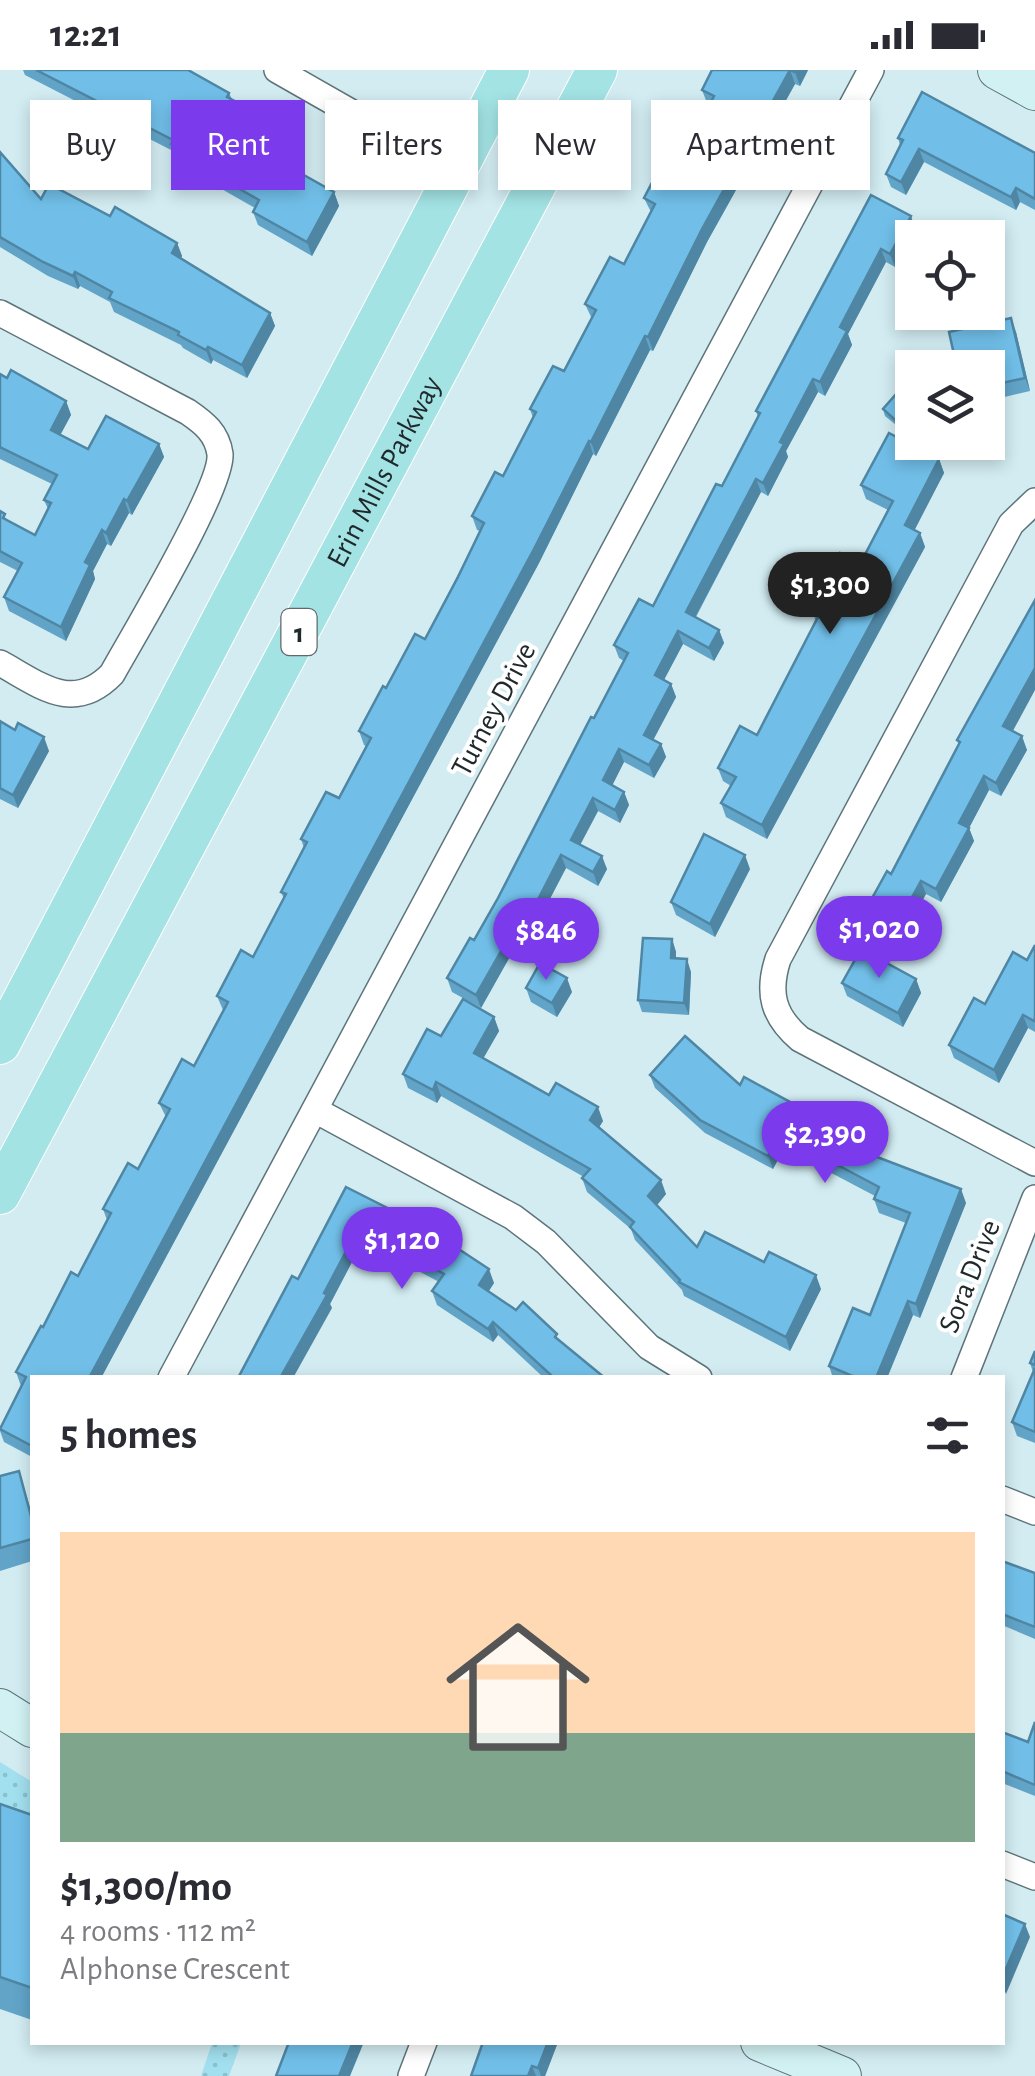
<!DOCTYPE html>
<html lang="en">
<head>
<meta charset="utf-8">
<style>
	body { margin:0; font-family:"Alegreya Sans",sans-serif; background:#f7f7f7; color:#2b2b33; height:100vh; display:flex; flex-direction:column; font-size:38px; white-space:nowrap }
	* { box-sizing:border-box; margin:0 }
	p { font-size:32px; color:#7c7c81 }
	.icon { flex:none; width:55px; height:55px; fill:none; stroke:currentColor; stroke-width:2; stroke-linecap:round; stroke-linejoin:round }
	.map { position:relative; flex:1; overflow:hidden }
	.sheet { position:absolute; left:30px; top:1305px; width:975px; height:670px; display:flex; flex-direction:column; background:#fff; border-radius:0px; box-shadow:0 5px 15px #0003 }
	.sheet>* { flex:none }
	.guide { position:absolute; left:30px; top:30px; width:975px; height:90px; display:flex; gap:20px }
	.controls { position:absolute; left:895px; top:150px; display:grid; gap:20px }
	.controls a { display:grid; place-items:center; width:110px; height:110px; border-radius:0px; background:#fff; box-shadow:0 5px 15px #0003; font-size:50px }
	.price { position:absolute; translate:-50% -85px; padding:0 22px; border-radius:35px; background:#7c3aed; color:#fff; font-size:32px; line-height:65px; filter:drop-shadow(0 2px 5px #0008) }
	.price::after { content:''; position:absolute; left:50%; top:60px; width:30px; height:22px; margin-left:-15px; background:inherit; clip-path:polygon(0 0,100% 0,50% 100%) }
	.price.active { background:#222; color:#fff }
	ul { padding:0; list-style:none }
	li { display:grid; align-content:center; gap:20px; height:530px; padding:0 30px }
	li span { display:grid; place-items:center; height:310px; border-radius:0px; color:#555 }
	li>.icon { margin-inline-start:auto }
	span .icon { width:180px; height:180px; fill:#fffc; stroke-width:1 }
	li b { font-size:42px }
	h2 { display:flex; justify-content:space-between; align-items:center; height:120px; padding:0 30px; font-size:42px }
	.chip { padding:0 35px; border-radius:0px; background:#fff; box-shadow:0 5px 15px #0003; font-size:35px; line-height:90px }
	.chip.active { background:#7c3aed; color:#fff }
	.status { display:flex; justify-content:space-between; align-items:center; height:70px; padding:0 50px; background:#fff; direction:ltr }
	.status svg { height:28px; fill:currentColor }
	.map>svg:first-child { display:block }
</style>
</head>
<body>
<div class="status"><b>12:21</b><svg viewBox="0 0 49 12"><path d="M0 12V9h3v3zM5 12V6h3v6zM10 12V3h3v9zM15 12V0h3v12zM26 1h20v11H26zM47 4h2v5h-2z"/></svg></div>
<div class="map">
<svg width="1035" height="2006" viewBox="0 0 1035 2006">
	<defs>
		<pattern id="grass-dots" width="8" height="8" patternUnits="userSpaceOnUse" patternTransform="scale(2.5)"><rect width="8" height="8" fill="#a2e0ef"/><path d="M2 2h.1M6 6h.1" fill="none" stroke="#8bc0cd" stroke-width="1.8" stroke-linecap="round"/></pattern>
	</defs>
	<rect width="100%" height="100%" fill="#d2ecf2"/>
	<g fill="url(#grass-dots)">
		<path d="M 0,1692 L 32,1712 L 32,1773 L 0,1762 Z"/>
		<path d="M 212,1973 L 241,1973 L 229,2006 L 201,2006 Z"/>
	</g>
	<g fill="none" stroke-linecap="round" stroke-linejoin="round">
		<g stroke="#5d747a" stroke-width="28">
			<g id="street">
				<path d="M 277,0 L 370,53"/>
				<path d="M 0,243 L 188,342 C 204,353 217,363 220,384 C 223,417 133,566 112,604 C 73,644 40,615 0,593"/>
				<path d="M 1035,431 L 1011,454 L 778,889 C 767,923 773,946 800,969 L 1035,1093"/>
				<path d="M 315,1040 L 513,1147 L 546,1172 L 649,1277 L 699,1308"/>
				<path d="M 171,1308 L 871,0"/>
				<path d="M 964,1308 L 1035,1128"/>
				<path d="M 1002,1429 L 1035,1442"/>
				<path d="M 1002,1794 L 1035,1807"/>
				<path d="M 411,2006 L 424,1972"/>
			</g>
		</g>
		<g stroke="#5d747a" stroke-width="40">
			<g id="secondary">
				<path d="M 997,0 L 1035,21"/>
				<path d="M 0,1638 L 32,1658"/>
				<path d="M 760,1972 L 842,2006"/>
			</g>
		</g>
		<g stroke="#fff" stroke-width="42">
			<g id="primary">
				<path d="M 0,974 L 509,0"/>
				<path id="s1" d="M 0,1124 L 597,0"/>
			</g>
		</g>
		<use href="#street" stroke="#fff" stroke-width="25"/>
		<use href="#secondary" stroke="#d1f1f2" stroke-width="38"/>
		<use href="#primary" stroke="#a3e3e4" stroke-width="40"/>
	</g>
	<g fill="#61a4c8">
		<path d="M 23,0 L 188,0 L 229,23 L 232,29 L 263,57 L 255,71 L 276,82 L 278,89 L 334,122 L 339,136 L 312,186 L 258,155 L 253,142 L 255,138 L 204,109 L 201,102 L 176,88 L 173,81 L 25,5 Z"/>
		<path d="M 712,0 L 808,0 L 800,16 L 795,14 L 707,172 L 653,281 L 650,280 L 596,386 L 593,384 L 539,493 L 101,1308 L 32,1308 L 32,1387 L 4,1372 L 0,1361 L 0,1357 L 21,1316 L 16,1302 L 43,1257 L 78,1206 L 107,1150 L 103,1139 L 138,1099 L 166,1047 L 159,1033 L 194,996 L 223,940 L 217,926 L 253,887 L 284,829 L 281,822 L 304,778 L 301,769 L 339,728 L 366,676 L 364,675 L 359,661 L 386,618 L 425,569 L 480,461 L 477,460 L 472,446 L 503,406 L 533,348 L 530,339 L 564,301 L 592,249 L 585,234 L 624,194 L 651,142 L 644,128 L 681,89 L 710,35 L 707,33 L 702,20 Z"/>
		<path d="M 898,68 L 1035,83 L 1035,140 L 1020,132 L 1016,140 L 924,92 L 906,125 L 891,117 L 886,104 L 900,75 Z"/>
		<path d="M 0,82 L 41,129 L 110,146 L 177,173 L 182,186 L 181,188 L 270,243 L 275,256 L 247,308 L 213,290 L 211,294 L 183,278 L 181,275 L 114,242 L 110,232 L 80,216 L 78,219 L 48,206 L 0,177 Z"/>
		<path d="M 871,125 L 915,159 L 895,197 L 886,192 L 848,264 L 852,275 L 825,326 L 818,322 L 786,381 L 788,387 L 768,426 L 761,422 L 696,547 L 719,560 L 724,573 L 714,591 L 683,574 L 664,610 L 671,614 L 676,627 L 653,670 L 661,674 L 666,687 L 654,708 L 624,692 L 612,715 L 624,722 L 629,735 L 620,753 L 598,741 L 580,774 L 607,799 L 598,816 L 566,798 L 539,850 L 546,865 L 531,892 L 512,883 L 481,938 L 452,922 L 447,908 L 474,870 L 498,828 L 624,591 L 619,588 L 614,575 L 653,536 L 722,416 L 758,347 L 756,341 Z"/>
		<path d="M 1016,262 L 1030,321 L 988,331 L 988,298 Z"/>
		<path d="M 0,304 L 66,331 L 71,345 L 60,365 L 88,379 L 159,374 L 164,387 L 132,445 L 129,443 L 111,476 L 107,474 L 93,501 L 95,509 L 66,571 L 9,541 L 4,527 L 18,501 L 0,492 L 0,441 L 8,451 L 35,465 L 48,439 L 44,430 L 52,414 L 0,389 Z"/>
		<path d="M 912,337 L 912,358 L 907,364 L 885,346 L 883,339 Z"/>
		<path d="M 939,389 L 944,403 L 914,460 L 920,463 L 925,477 L 767,769 L 726,747 L 721,733 L 731,716 L 723,711 L 718,698 L 757,665 L 816,551 L 811,538 L 860,494 L 888,440 L 866,429 L 861,415 Z"/>
		<path d="M 0,651 L 49,681 L 18,738 L 0,729 Z"/>
		<path d="M 1012,661 L 1027,680 L 1001,726 L 989,720 L 969,758 L 974,771 L 941,832 L 926,824 L 900,871 L 870,855 L 865,841 L 891,804 L 959,676 L 957,670 Z"/>
		<path d="M 750,799 L 715,867 L 676,845 L 671,832 Z"/>
		<path d="M 672,869 L 676,882 L 676,889 L 691,902 L 689,945 L 642,942 L 638,930 Z"/>
		<path d="M 1035,875 L 1035,962 L 1028,958 L 999,1013 L 954,988 L 949,975 L 985,934 L 1027,890 Z"/>
		<path d="M 916,909 L 921,923 L 903,957 L 847,926 L 842,913 Z"/>
		<path d="M 526,918 L 572,922 L 557,947 L 531,932 Z"/>
		<path d="M 494,947 L 499,961 L 483,988 L 549,1025 L 603,1051 L 599,1057 L 666,1124 L 657,1135 L 697,1177 L 764,1192 L 821,1219 L 790,1281 L 684,1226 L 682,1220 L 635,1170 L 631,1159 L 587,1122 L 582,1108 L 584,1107 L 441,1026 L 437,1033 L 408,1018 L 403,1004 L 441,966 Z"/>
		<path d="M 650,1005 L 740,1015 L 871,1068 L 876,1082 L 874,1086 L 966,1133 L 920,1248 L 913,1245 L 887,1308 L 833,1308 L 829,1296 L 870,1245 L 906,1153 L 879,1143 L 874,1129 L 875,1126 L 784,1078 L 773,1099 L 705,1063 L 655,1018 Z"/>
		<path d="M 346,1117 L 448,1172 L 494,1213 L 488,1221 L 560,1271 L 605,1308 L 544,1308 L 498,1265 L 493,1272 L 437,1235 L 432,1221 L 439,1212 L 363,1171 L 330,1234 L 332,1238 L 298,1209 Z"/>
		<path d="M 1035,1281 L 1035,1373 L 1017,1366 L 1012,1352 L 1033,1302 L 1030,1293 Z"/>
		<path d="M 19,1401 L 32,1444 L 32,1491 L 0,1501 L 0,1406 Z"/>
		<path d="M 1002,1491 L 1035,1503 L 1035,1569 L 1002,1555 Z"/>
		<path d="M 1035,1652 L 1035,1726 L 1002,1713 L 1002,1662 L 1028,1672 Z"/>
		<path d="M 0,1734 L 32,1745 L 32,1950 L 0,1939 Z"/>
		<path d="M 483,1972 L 558,1972 L 545,2006 L 471,2006 Z"/>
	</g>
	<g fill="#4f86a3">
		<path d="M 790,0 L 795,14 L 707,172 L 653,281 L 648,267 L 702,159 Z"/>
		<path d="M 796,0 L 808,0 L 800,16 L 795,2 Z"/>
		<path d="M 258,43 L 263,57 L 251,80 L 246,66 Z"/>
		<path d="M 919,79 L 924,92 L 906,125 L 901,112 Z"/>
		<path d="M 1016,118 L 1020,132 L 1016,140 L 1011,127 Z"/>
		<path d="M 334,122 L 339,136 L 312,186 L 307,172 Z"/>
		<path d="M 911,146 L 915,159 L 895,197 L 890,184 Z"/>
		<path d="M 177,173 L 182,186 L 177,196 L 172,183 Z"/>
		<path d="M 881,179 L 886,192 L 848,264 L 852,275 L 825,326 L 820,312 L 840,257 Z"/>
		<path d="M 75,202 L 80,216 L 78,219 L 73,206 Z"/>
		<path d="M 270,243 L 275,256 L 247,308 L 242,295 Z"/>
		<path d="M 1011,248 L 1016,262 L 1030,321 L 1025,308 Z"/>
		<path d="M 645,266 L 650,280 L 596,386 L 591,372 Z"/>
		<path d="M 208,277 L 213,290 L 211,294 L 206,280 Z"/>
		<path d="M 813,309 L 818,322 L 786,381 L 788,387 L 768,426 L 763,413 L 780,372 Z"/>
		<path d="M 66,331 L 71,345 L 56,373 L 51,360 Z"/>
		<path d="M 912,348 L 912,358 L 907,364 L 904,358 Z"/>
		<path d="M 589,371 L 593,384 L 539,493 L 101,1308 L 89,1308 Z"/>
		<path d="M 159,374 L 164,387 L 132,445 L 127,431 Z"/>
		<path d="M 939,389 L 944,403 L 910,469 L 905,455 Z"/>
		<path d="M 756,409 L 761,422 L 691,555 L 686,542 Z"/>
		<path d="M 124,429 L 129,443 L 111,476 L 106,463 Z"/>
		<path d="M 102,460 L 107,474 L 93,501 L 95,509 L 66,571 L 61,557 L 85,492 Z"/>
		<path d="M 920,463 L 925,477 L 767,769 L 762,755 Z"/>
		<path d="M 719,560 L 724,573 L 714,591 L 709,578 Z"/>
		<path d="M 678,561 L 683,574 L 659,619 L 655,605 Z"/>
		<path d="M 1035,598 L 1035,620 L 1008,670 L 1003,656 Z"/>
		<path d="M 671,614 L 676,627 L 649,678 L 644,665 Z"/>
		<path d="M 1022,666 L 1027,680 L 1001,726 L 996,713 Z"/>
		<path d="M 44,667 L 49,681 L 18,738 L 13,725 Z"/>
		<path d="M 661,674 L 666,687 L 654,708 L 649,695 Z"/>
		<path d="M 619,679 L 624,692 L 608,724 L 603,710 Z"/>
		<path d="M 984,706 L 989,720 L 969,758 L 974,771 L 941,832 L 936,819 L 959,753 Z"/>
		<path d="M 624,722 L 629,735 L 620,753 L 615,740 Z"/>
		<path d="M 593,728 L 598,741 L 576,783 L 571,770 Z"/>
		<path d="M 561,785 L 566,798 L 534,859 L 530,845 Z"/>
		<path d="M 745,785 L 750,799 L 715,867 L 710,854 Z"/>
		<path d="M 602,786 L 607,799 L 598,816 L 593,802 Z"/>
		<path d="M 921,811 L 926,824 L 900,871 L 895,858 Z"/>
		<path d="M 541,851 L 546,865 L 531,892 L 526,879 Z"/>
		<path d="M 508,869 L 512,883 L 481,938 L 476,925 Z"/>
		<path d="M 672,869 L 676,882 L 675,901 L 671,888 Z"/>
		<path d="M 687,889 L 691,902 L 689,945 L 684,933 Z"/>
		<path d="M 567,908 L 572,922 L 557,947 L 552,933 Z"/>
		<path d="M 916,909 L 921,923 L 903,957 L 898,943 Z"/>
		<path d="M 1023,945 L 1028,958 L 999,1013 L 994,1000 Z"/>
		<path d="M 494,947 L 499,961 L 479,996 L 474,983 Z"/>
		<path d="M 436,1012 L 441,1026 L 437,1033 L 433,1020 Z"/>
		<path d="M 598,1037 L 603,1051 L 595,1064 L 590,1050 Z"/>
		<path d="M 779,1064 L 784,1078 L 773,1099 L 768,1086 Z"/>
		<path d="M 871,1068 L 876,1082 L 869,1096 L 864,1082 Z"/>
		<path d="M 661,1110 L 666,1124 L 653,1140 L 648,1126 Z"/>
		<path d="M 961,1119 L 966,1133 L 920,1248 L 916,1234 Z"/>
		<path d="M 359,1157 L 363,1171 L 330,1234 L 332,1238 L 293,1308 L 280,1308 Z"/>
		<path d="M 489,1199 L 494,1213 L 484,1229 L 479,1215 Z"/>
		<path d="M 816,1205 L 821,1219 L 790,1281 L 786,1267 Z"/>
		<path d="M 908,1231 L 913,1245 L 887,1308 L 876,1308 Z"/>
		<path d="M 493,1252 L 498,1265 L 493,1272 L 488,1259 Z"/>
		<path d="M 1025,1854 L 1030,1867 L 1006,1924 L 1002,1914 L 1002,1908 Z"/>
		<path d="M 353,1972 L 364,1972 L 350,2006 L 339,2006 Z"/>
		<path d="M 548,1972 L 558,1972 L 545,2006 L 541,2006 L 538,1998 Z"/>
		<path d="M 532,1996 L 536,2006 L 528,2006 Z"/>
	</g>
	<g fill="#71bfe9" stroke="#4f86a3" stroke-width="2.5">
		<path d="M 36,0 L 188,0 L 229,23 L 227,27 L 258,43 L 246,66 L 276,82 L 273,86 L 302,104 L 334,122 L 307,172 L 253,142 L 259,130 L 199,96 L 201,91 L 171,74 L 173,70 Z"/>
		<path d="M 712,0 L 796,0 L 795,2 L 790,0 L 702,159 L 648,267 L 645,266 L 591,372 L 589,371 L 534,479 L 89,1308 L 32,1308 L 32,1376 L 0,1359 L 26,1307 L 16,1302 L 41,1256 L 43,1257 L 71,1202 L 78,1206 L 111,1143 L 103,1139 L 128,1093 L 138,1099 L 170,1039 L 159,1033 L 182,989 L 194,996 L 228,932 L 217,926 L 241,880 L 253,887 L 286,824 L 281,822 L 307,772 L 301,769 L 326,722 L 339,728 L 371,668 L 359,661 L 383,616 L 386,618 L 415,564 L 425,569 L 458,507 L 484,453 L 472,446 L 495,402 L 503,406 L 536,342 L 530,339 L 553,296 L 564,301 L 596,240 L 585,234 L 610,187 L 624,194 L 655,134 L 644,128 L 668,82 L 681,89 L 714,26 L 702,20 Z"/>
		<path d="M 922,22 L 1035,83 L 1035,129 L 1016,118 L 1011,127 L 919,79 L 901,112 L 886,104 L 903,70 L 898,68 Z"/>
		<path d="M 0,82 L 41,129 L 49,114 L 110,146 L 115,137 L 177,173 L 172,183 L 270,243 L 242,295 L 208,277 L 206,280 L 178,265 L 179,262 L 109,228 L 112,222 L 75,202 L 73,206 L 43,192 L 0,167 Z"/>
		<path d="M 871,125 L 911,146 L 890,184 L 881,179 L 840,257 L 847,261 L 820,312 L 813,309 L 780,372 L 784,374 L 763,413 L 756,409 L 686,542 L 719,560 L 709,578 L 678,561 L 655,605 L 671,614 L 644,665 L 661,674 L 649,695 L 619,679 L 603,710 L 624,722 L 615,740 L 593,728 L 571,770 L 602,786 L 593,802 L 561,785 L 530,845 L 541,851 L 526,879 L 508,869 L 476,925 L 447,908 L 470,868 L 474,870 L 498,828 L 591,647 L 594,648 L 628,583 L 614,575 L 639,529 L 653,536 L 716,414 L 722,416 L 760,343 L 756,341 Z"/>
		<path d="M 1011,248 L 1025,308 L 988,316 L 988,298 L 957,298 L 949,262 Z"/>
		<path d="M 11,300 L 66,331 L 51,360 L 88,379 L 106,346 L 159,374 L 127,431 L 124,429 L 106,463 L 102,460 L 85,492 L 90,495 L 61,557 L 4,527 L 22,493 L 0,481 L 0,441 L 5,444 L 3,448 L 35,465 L 51,433 L 44,430 L 57,405 L 0,377 L 0,304 L 7,308 Z"/>
		<path d="M 897,323 L 912,337 L 912,348 L 904,358 L 883,339 Z"/>
		<path d="M 889,363 L 939,389 L 905,455 L 920,463 L 762,755 L 721,733 L 736,707 L 718,698 L 740,656 L 757,665 L 820,543 L 811,538 L 840,483 L 860,494 L 893,431 L 861,415 Z"/>
		<path d="M 1035,530 L 1035,598 L 1003,656 L 1022,666 L 996,713 L 984,706 L 959,753 L 969,758 L 936,819 L 921,811 L 895,858 L 865,841 L 887,801 L 891,804 L 960,672 L 957,670 Z"/>
		<path d="M 0,651 L 15,660 L 18,653 L 44,667 L 13,725 L 0,718 Z"/>
		<path d="M 704,764 L 745,785 L 710,854 L 671,832 Z"/>
		<path d="M 643,868 L 672,869 L 671,888 L 687,889 L 684,933 L 638,930 Z"/>
		<path d="M 1035,875 L 1035,948 L 1034,951 L 1023,945 L 994,1000 L 949,975 L 974,928 L 985,934 L 1013,882 L 1027,890 Z"/>
		<path d="M 861,879 L 916,909 L 898,943 L 842,913 Z"/>
		<path d="M 540,893 L 567,908 L 552,933 L 526,918 Z"/>
		<path d="M 463,929 L 494,947 L 474,983 L 549,1025 L 556,1013 L 598,1037 L 590,1050 L 661,1110 L 648,1126 L 697,1177 L 705,1162 L 764,1192 L 769,1182 L 816,1205 L 786,1267 L 679,1212 L 680,1210 L 630,1157 L 634,1152 L 582,1108 L 590,1099 L 436,1012 L 433,1020 L 403,1004 L 427,959 L 441,966 Z"/>
		<path d="M 685,966 L 740,1015 L 744,1007 L 818,1047 L 821,1041 L 871,1068 L 864,1082 L 961,1119 L 916,1234 L 908,1231 L 876,1308 L 857,1308 L 829,1296 L 853,1238 L 870,1245 L 910,1143 L 874,1129 L 879,1117 L 779,1064 L 768,1086 L 700,1050 L 650,1005 Z"/>
		<path d="M 346,1117 L 447,1168 L 445,1170 L 489,1199 L 479,1215 L 516,1240 L 523,1232 L 557,1264 L 555,1267 L 605,1308 L 550,1308 L 551,1305 L 493,1252 L 488,1259 L 432,1221 L 444,1204 L 359,1157 L 324,1223 L 327,1225 L 280,1308 L 238,1308 L 292,1206 L 298,1209 Z"/>
		<path d="M 1035,1281 L 1035,1295 L 1030,1293 Z"/>
		<path d="M 1035,1298 L 1035,1362 L 1012,1352 Z"/>
		<path d="M 19,1401 L 32,1450 L 32,1469 L 0,1478 L 0,1406 Z"/>
		<path d="M 1002,1491 L 1035,1503 L 1035,1557 L 1002,1544 Z"/>
		<path d="M 1035,1652 L 1035,1715 L 1002,1701 L 1002,1662 L 1028,1672 Z"/>
		<path d="M 0,1734 L 32,1745 L 32,1918 L 0,1907 Z"/>
		<path d="M 1002,1844 L 1025,1854 L 1002,1908 Z"/>
		<path d="M 289,1972 L 353,1972 L 339,2006 L 276,2006 Z"/>
		<path d="M 483,1972 L 548,1972 L 538,1998 L 532,1996 L 528,2006 L 471,2006 Z"/>
	</g>
	<g text-anchor="middle" stroke-width="8" stroke-linejoin="round" paint-order="stroke">
		<rect fill="#fff" stroke="#62686b" stroke-width="2.5" x="281.5" y="539" width="35" height="46" rx="8"/>
		<g font-size="28" font-weight="bold" fill="#1f282b">
			<text x="299" y="572">1</text>
		</g>
		<g font-size="30" fill="#1f282b" stroke="#fff">
			<text dy="10" stroke="none"><textPath href="#s1" startOffset="818">Erin Mills Parkway</textPath></text>
			<text transform="translate(493 639) rotate(-62)" y="10">Turney Drive</text>
			<text transform="translate(969 1206) rotate(-68)" y="10">Sora Drive</text>
		</g>
	</g>
</svg>
<div class="controls">
<a><svg class="icon" aria-label="locate" viewBox="0 0 24 24"><circle cx="12" cy="12" r="6"/><path d="M12 2v4M12 18v4M2 12h4M18 12h4"/></svg></a>
<a><svg class="icon" aria-label="layers" viewBox="0 0 24 24"><path d="M12 4l9 5-9 5-9-5zM3 14l9 5 9-5"/></svg></a>
</div>
<b class="price active" style="left:830px;top:567px">$1,300</b>
<b class="price" style="left:879px;top:911px">$1,020</b>
<b class="price" style="left:546px;top:913px">$846</b>
<b class="price" style="left:825px;top:1116px">$2,390</b>
<b class="price" style="left:402px;top:1222px">$1,120</b>
<div class="guide">
<a class="chip">Buy</a>
<a class="chip active">Rent</a>
<a class="chip">Filters</a>
<a class="chip">New</a>
<a class="chip">Apartment</a>
</div>
<section class="sheet">
<h2>5 homes<svg class="icon" aria-label="filters" viewBox="0 0 24 24"><path d="M4 7h16M4 17h16"/><circle cx="9" cy="7" r="2"/><circle cx="15" cy="17" r="2"/></svg></h2>
<ul>
<li><span style="background:linear-gradient(#ffd9b3 65%,#7fa58c 0)"><svg class="icon" aria-label="home" viewBox="0 0 24 24"><path d="M3 11l9-7 9 7M6 9v11h12V9"/></svg></span><div><b>$1,300/mo</b><p>4 rooms · 112 m²</p><p>Alphonse Crescent</p></div></li>
</ul>
</section>
</div>
</body>
</html>
